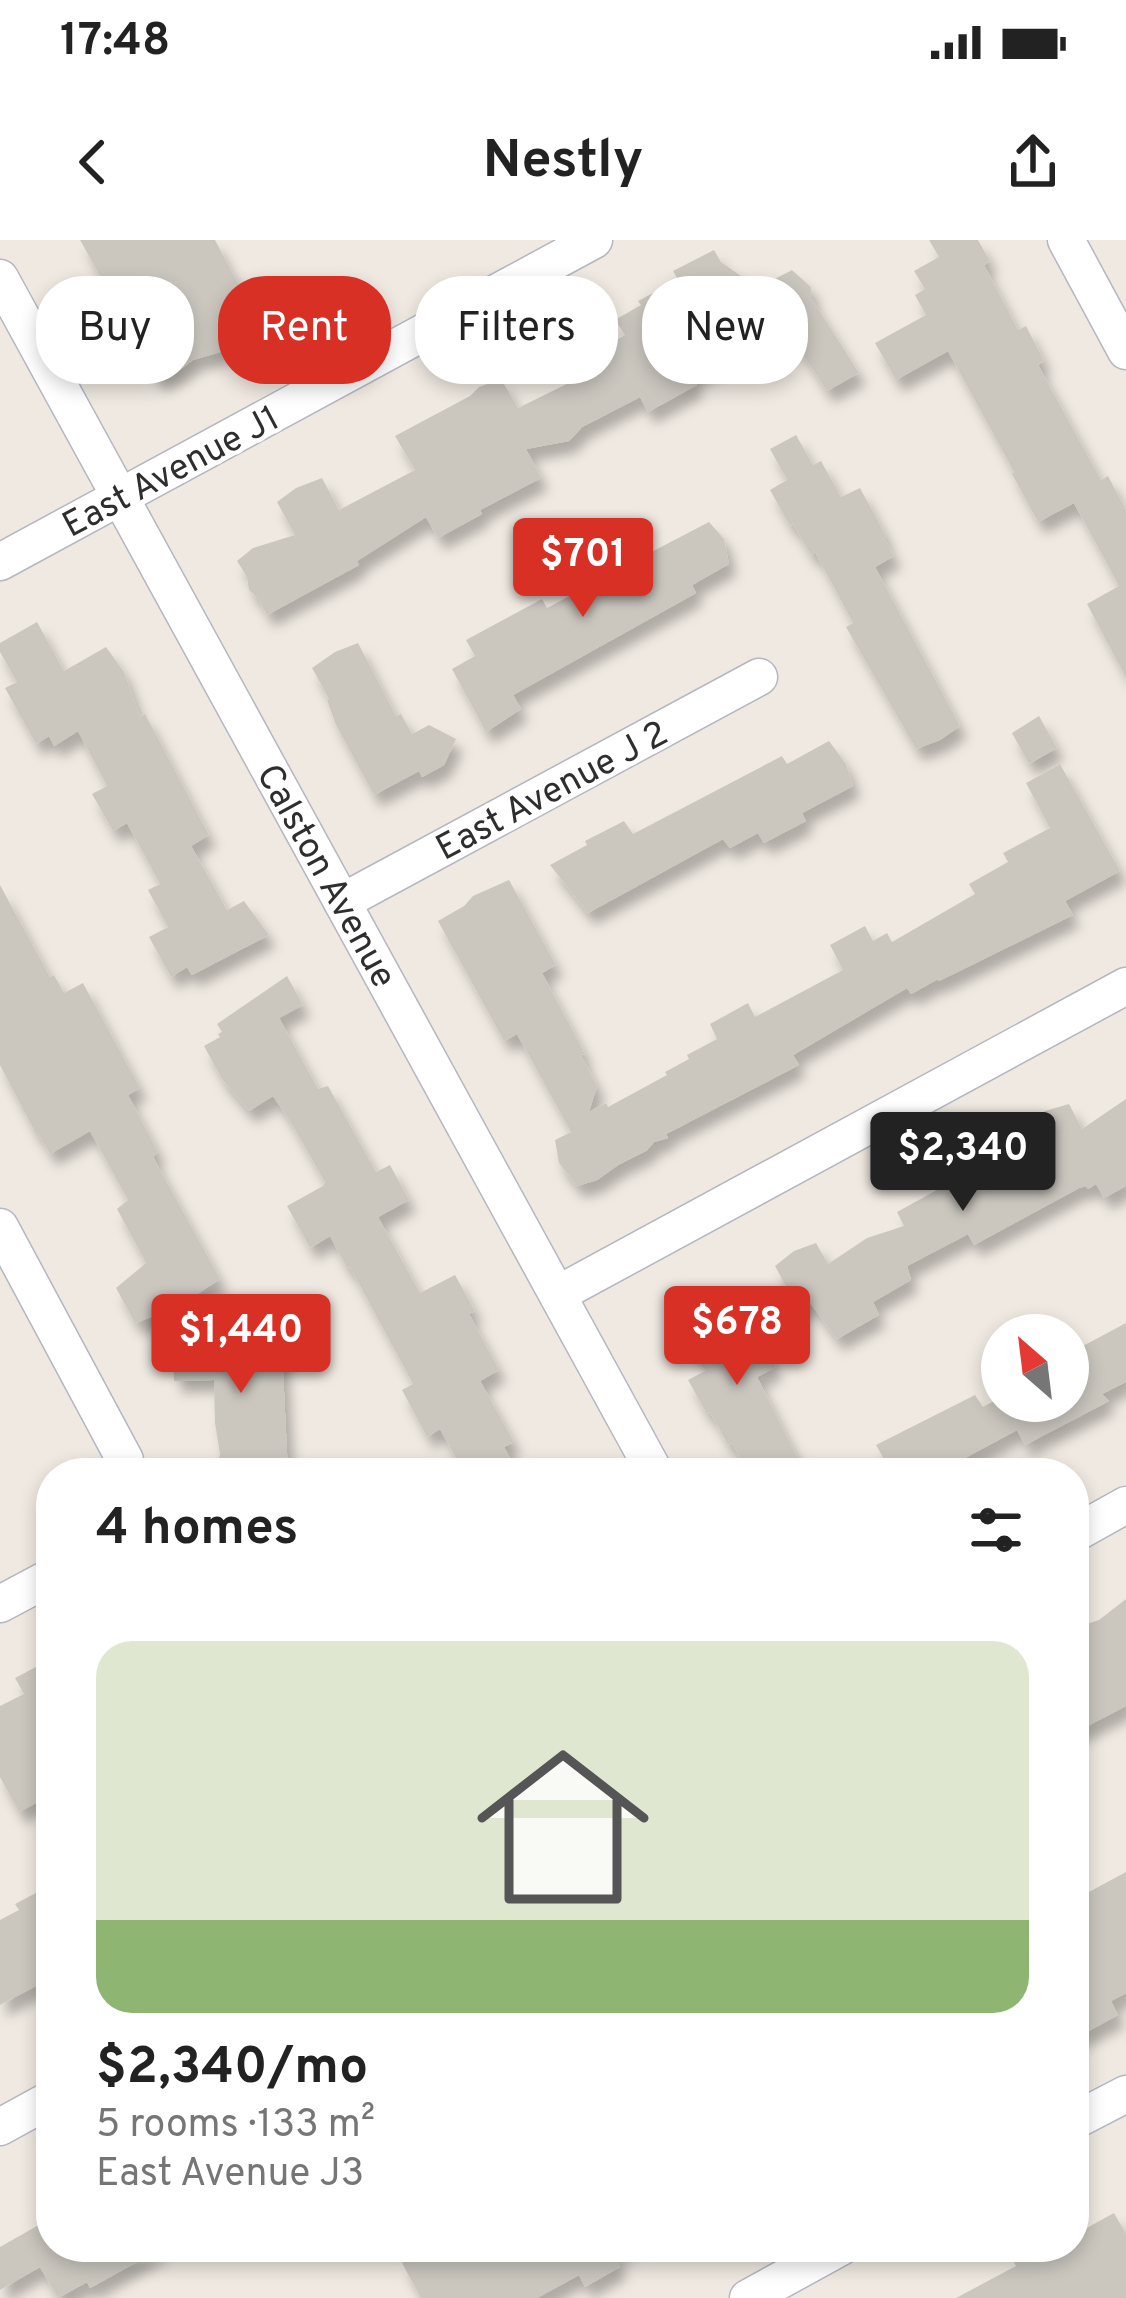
<!DOCTYPE html>
<html lang="en">
<head>
<meta charset="utf-8">
<style>
	body { margin:0; font-family:Overpass,sans-serif; background:#f6f6f6; color:#222; height:100vh; display:flex; flex-direction:column; font-size:45px; white-space:nowrap }
	* { box-sizing:border-box; margin:0 }
	p { font-size:39px; color:#767676 }
	.icon { flex:none; width:66px; height:66px; fill:none; stroke:currentColor; stroke-width:2; stroke-linecap:round; stroke-linejoin:round }
	.map { position:relative; flex:1; overflow:hidden }
	.sheet { position:absolute; left:36px; top:1218px; width:1053px; height:804px; display:flex; flex-direction:column; background:#fff; border-radius:48px; box-shadow:0 6px 18px #0003 }
	.sheet>* { flex:none }
	.guide { position:absolute; left:36px; top:36px; width:1056px; height:108px; display:flex; gap:24px }
	.needle { width:78px; rotate:332deg }
	.controls { position:absolute; left:981px; top:1074px; display:grid; gap:24px }
	.controls a { display:grid; place-items:center; width:108px; height:108px; border-radius:50%; background:#fff; box-shadow:0 6px 18px #0003; font-size:60px }
	.price { position:absolute; translate:-50% -102px; padding:0 27px; border-radius:12px; background:#d93025; color:#fff; font-size:39px; line-height:78px; filter:drop-shadow(0 3px 6px #0008) }
	.price::after { content:''; position:absolute; left:50%; top:72px; width:36px; height:27px; margin-left:-18px; background:inherit; clip-path:polygon(0 0,100% 0,50% 100%) }
	.price.selected { background:#222; color:#fff }
	ul { padding:0; list-style:none }
	li { display:grid; align-content:center; gap:24px; height:636px; padding:0 60px }
	li+li { border-top:3px solid #e0e0e0 }
	li span { display:grid; place-items:center; height:372px; border-radius:36px; color:#555 }
	li>.icon { margin-inline-start:auto }
	span .icon { width:216px; height:216px; fill:#fffc; stroke-width:1 }
	li b { font-size:51px }
	h2 { display:flex; justify-content:space-between; align-items:center; height:144px; padding:0 60px; font-size:51px }
	.pill { padding:0 42px; border-radius:48px; background:#fff; box-shadow:0 6px 18px #0003; font-size:42px; line-height:108px }
	.pill.selected { background:#d93025; color:#fff }
	.status { display:flex; justify-content:space-between; align-items:center; height:84px; padding:0 60px; background:#fff; direction:ltr }
	.status svg { height:33px; fill:currentColor }
	header { display:flex; justify-content:space-between; align-items:center; height:156px; padding:0 60px; background:#fff; font-size:54px; font-weight:700 }
	.map>svg:first-child { display:block }
</style>
</head>
<body>
<div class="status"><b>17:48</b><svg viewBox="0 0 49 12"><path d="M0 12V9h3v3zM5 12V6h3v6zM10 12V3h3v9zM15 12V0h3v12zM26 1h20v11H26zM47 4h2v5h-2z"/></svg></div>
<header><svg class="icon" aria-label="back" viewBox="0 0 24 24"><path d="M15 5l-7 7 7 7"/></svg>Nestly<svg class="icon" aria-label="share" viewBox="0 0 24 24"><path d="M12 15V3M7 8l5-5 5 5M5 13v7h14v-7"/></svg></header>
<div class="map">
<svg width="1126" height="2058" viewBox="0 0 1126 2058">
	<defs>
		<filter id="shadow"><feDropShadow dx="7" dy="12" stdDeviation="6" flood-color="#0004"/></filter>
	</defs>
	<rect width="100%" height="100%" fill="#efe9e1"/>
	<g fill="#cbc7bf" filter="url(#shadow)">
		<path d="M 80,0 L 215,0 L 242,51 L 224,60 L 242,95 L 220,112 L 193,120 L 177,132 L 158,140 Z"/>
		<path d="M 929,0 L 978,0 L 990,21 L 984,25 L 1018,90 L 1026,86 L 1044,121 L 1038,125 L 1101,240 L 1108,236 L 1126,270 L 1126,438 L 1087,364 L 1119,346 L 1074,263 L 1038,282 L 1012,234 L 1014,232 L 948,111 L 896,140 L 875,103 L 926,75 L 915,55 L 925,49 L 914,31 L 939,17 Z"/>
		<path d="M 714,10 L 721,22 L 758,48 L 792,30 L 811,47 L 812,59 L 859,133 L 827,151 L 784,86 L 692,136 L 697,145 L 648,172 L 640,157 L 582,187 L 569,201 L 526,209 L 541,238 L 480,270 L 482,274 L 438,298 L 426,277 L 357,321 L 359,325 L 267,375 L 258,358 L 249,350 L 247,337 L 237,321 L 253,308 L 295,295 L 277,262 L 296,248 L 322,238 L 339,270 L 415,230 L 395,196 L 470,156 L 479,147 L 501,139 L 518,168 L 583,136 L 576,124 L 625,95 L 615,80 L 641,65 L 638,61 L 678,40 L 673,31 Z"/>
		<path d="M 796,195 L 813,225 L 821,221 L 841,257 L 860,248 L 886,296 L 884,298 L 894,316 L 875,327 L 960,486 L 940,500 L 916,509 L 846,387 L 853,383 L 815,312 L 811,315 L 793,284 L 790,286 L 770,250 L 787,240 L 770,209 Z"/>
		<path d="M 709,282 L 724,299 L 729,324 L 692,345 L 696,353 L 513,455 L 521,469 L 486,492 L 452,429 L 475,416 L 466,400 L 542,359 L 547,368 L 611,334 L 600,313 L 626,300 L 636,320 Z"/>
		<path d="M 37,382 L 64,431 L 106,407 L 124,432 L 140,477 L 145,474 L 209,595 L 191,606 L 227,670 L 244,661 L 269,695 L 192,735 L 187,727 L 171,737 L 149,697 L 168,687 L 148,650 L 160,644 L 127,583 L 113,591 L 92,554 L 107,546 L 78,491 L 54,506 L 49,496 L 36,504 L 5,448 L 17,442 L 0,412 L 0,403 Z"/>
		<path d="M 358,403 L 396,476 L 401,474 L 412,494 L 429,485 L 456,499 L 444,525 L 422,537 L 419,531 L 374,555 L 336,485 L 327,460 L 329,459 L 312,428 L 335,412 Z"/>
		<path d="M 1039,476 L 1057,508 L 1029,524 L 1012,493 Z"/>
		<path d="M 829,501 L 846,524 L 853,546 L 802,573 L 806,581 L 764,603 L 758,593 L 730,608 L 723,599 L 588,673 L 550,625 L 587,605 L 585,601 L 624,581 L 633,594 L 782,516 L 787,524 Z"/>
		<path d="M 1060,524 L 1120,631 L 1065,661 L 1073,675 L 939,741 L 938,739 L 911,754 L 907,748 L 793,815 L 799,825 L 666,894 L 668,898 L 654,902 L 646,911 L 618,925 L 597,940 L 577,946 L 559,923 L 555,900 L 571,892 L 517,794 L 504,801 L 438,681 L 464,666 L 473,656 L 509,640 L 556,725 L 542,733 L 585,814 L 581,815 L 597,846 L 589,872 L 606,863 L 608,867 L 667,835 L 665,832 L 689,819 L 687,815 L 717,799 L 710,784 L 748,763 L 755,777 L 843,730 L 830,705 L 865,686 L 873,701 L 887,693 L 892,702 L 975,654 L 969,644 L 1008,622 L 1003,613 L 1050,588 L 1026,543 Z"/>
		<path d="M 0,645 L 50,737 L 54,735 L 64,753 L 83,743 L 140,848 L 128,855 L 158,912 L 153,917 L 220,1039 L 176,1068 L 135,1083 L 116,1048 L 146,1023 L 117,969 L 128,960 L 90,891 L 50,914 L 38,893 L 36,894 L 0,825 Z"/>
		<path d="M 287,736 L 303,765 L 279,778 L 318,849 L 328,846 L 376,932 L 390,925 L 409,960 L 378,977 L 420,1053 L 455,1035 L 475,1071 L 469,1074 L 499,1130 L 480,1141 L 514,1202 L 504,1207 L 518,1233 L 470,1233 L 466,1224 L 461,1227 L 440,1189 L 427,1197 L 402,1150 L 413,1144 L 350,1027 L 347,1028 L 330,996 L 310,1008 L 287,966 L 323,946 L 325,942 L 289,879 L 273,856 L 249,871 L 222,839 L 204,806 L 220,797 L 218,794 L 222,792 L 217,784 Z"/>
		<path d="M 1126,859 L 1126,946 L 1104,958 L 1096,944 L 1088,949 L 1086,946 L 1079,948 L 974,1005 L 968,994 L 907,1026 L 911,1040 L 873,1062 L 879,1075 L 837,1099 L 810,1063 L 798,1069 L 775,1026 L 794,1011 L 816,1003 L 828,1024 L 867,998 L 904,986 L 897,972 L 1032,898 L 1026,887 L 1045,871 L 1069,864 L 1082,889 Z"/>
		<path d="M 717,1055 L 741,1096 L 754,1088 L 776,1127 L 757,1137 L 805,1233 L 749,1233 L 732,1203 L 728,1205 L 710,1172 L 707,1174 L 688,1140 L 705,1131 L 676,1078 L 686,1072 L 694,1063 L 705,1062 Z"/>
		<path d="M 1126,1083 L 1126,1142 L 1102,1154 L 1109,1161 L 1025,1205 L 1017,1190 L 937,1233 L 892,1233 L 876,1205 L 975,1155 L 983,1167 L 994,1161 L 1068,1161 L 1068,1114 Z"/>
		<path d="M 281,1091 L 288,1233 L 215,1233 L 220,1214 L 215,1183 L 214,1140 L 174,1141 L 173,1097 Z"/>
		<path d="M 1126,1359 L 1126,1466 L 1074,1493 L 1074,1388 L 1099,1380 Z"/>
		<path d="M 51,1419 L 51,1555 L 19,1572 L 0,1537 L 0,1466 L 24,1454 L 15,1438 Z"/>
		<path d="M 1126,1632 L 1126,1753 L 1111,1761 L 1118,1775 L 1074,1799 L 1074,1660 Z"/>
		<path d="M 51,1645 L 51,1738 L 0,1765 L 0,1680 L 19,1670 L 15,1664 Z"/>
		<path d="M 1114,1973 L 1126,1994 L 1126,2058 L 956,2058 L 1016,2026 L 1012,2019 L 1034,2007 L 1074,2007 L 1074,1995 Z"/>
		<path d="M 51,1978 L 51,2007 L 164,2007 L 90,2048 L 87,2042 L 58,2058 L 40,2027 L 0,2050 L 0,2007 Z"/>
		<path d="M 430,2007 L 434,2007 L 443,2022 L 469,2007 L 630,2007 L 614,2016 L 620,2027 L 585,2047 L 579,2035 L 537,2058 L 421,2058 L 402,2023 Z"/>
	</g>
	<g fill="none" stroke-linecap="round" stroke-linejoin="round">
		<g stroke="#b4b7c1" stroke-width="39">
			<g id="street">
				<path d="M 1066,0 L 1126,111"/>
				<path d="M 0,38 L 655,1233"/>
				<path d="M 0,322 L 594,0"/>
				<path d="M 342,662 L 759,437"/>
				<path d="M 0,987 L 125,1220 L 126,1233"/>
				<path d="M 558,1054 L 1126,746"/>
				<path d="M 1074,1294 L 1126,1265"/>
				<path d="M 0,1364 L 51,1337"/>
				<path d="M 1074,1881 L 1126,1854"/>
				<path d="M 0,1887 L 51,1859"/>
				<path d="M 748,2058 L 841,2007"/>
			</g>
		</g>
		<use href="#street" stroke="#fff" stroke-width="36"/>
	</g>
	<g text-anchor="middle" stroke-width="9" stroke-linejoin="round" paint-order="stroke">
		<g font-size="36" fill="#2e2e2e" stroke="#fff">
			<text transform="translate(170 230) rotate(-28)" y="13">East Avenue J1</text>
			<text transform="translate(551 549) rotate(-28)" y="13">East Avenue J 2</text>
			<text transform="translate(328 635) rotate(61)" y="13">Calston Avenue</text>
		</g>
	</g>
</svg>
<div class="controls">
<a><svg class="needle" viewBox="-14 -14 28 28"><path d="M0-13l5 13h-10z" fill="#e53935"/><path d="M0 13l5-13h-10z" fill="#767676"/></svg></a>
</div>
<b class="price" style="left:583px;top:380px">$701</b>
<b class="price selected" style="left:963px;top:974px">$2,340</b>
<b class="price" style="left:737px;top:1148px">$678</b>
<b class="price" style="left:241px;top:1156px">$1,440</b>
<div class="guide">
<a class="pill">Buy</a>
<a class="pill selected">Rent</a>
<a class="pill">Filters</a>
<a class="pill">New</a>
</div>
<section class="sheet">
<h2>4 homes<svg class="icon" aria-label="filters" viewBox="0 0 24 24"><path d="M4 7h16M4 17h16"/><circle cx="9" cy="7" r="2"/><circle cx="15" cy="17" r="2"/></svg></h2>
<ul>
<li><span style="background:linear-gradient(#dfe7d0 75%,#8fb573 0)"><svg class="icon" aria-label="home" viewBox="0 0 24 24"><path d="M3 11l9-7 9 7M6 9v11h12V9"/></svg></span><div><b>$2,340/mo</b><p>5 rooms · 133 m²</p><p>East Avenue J3</p></div></li>
</ul>
</section>
</div>
</body>
</html>
